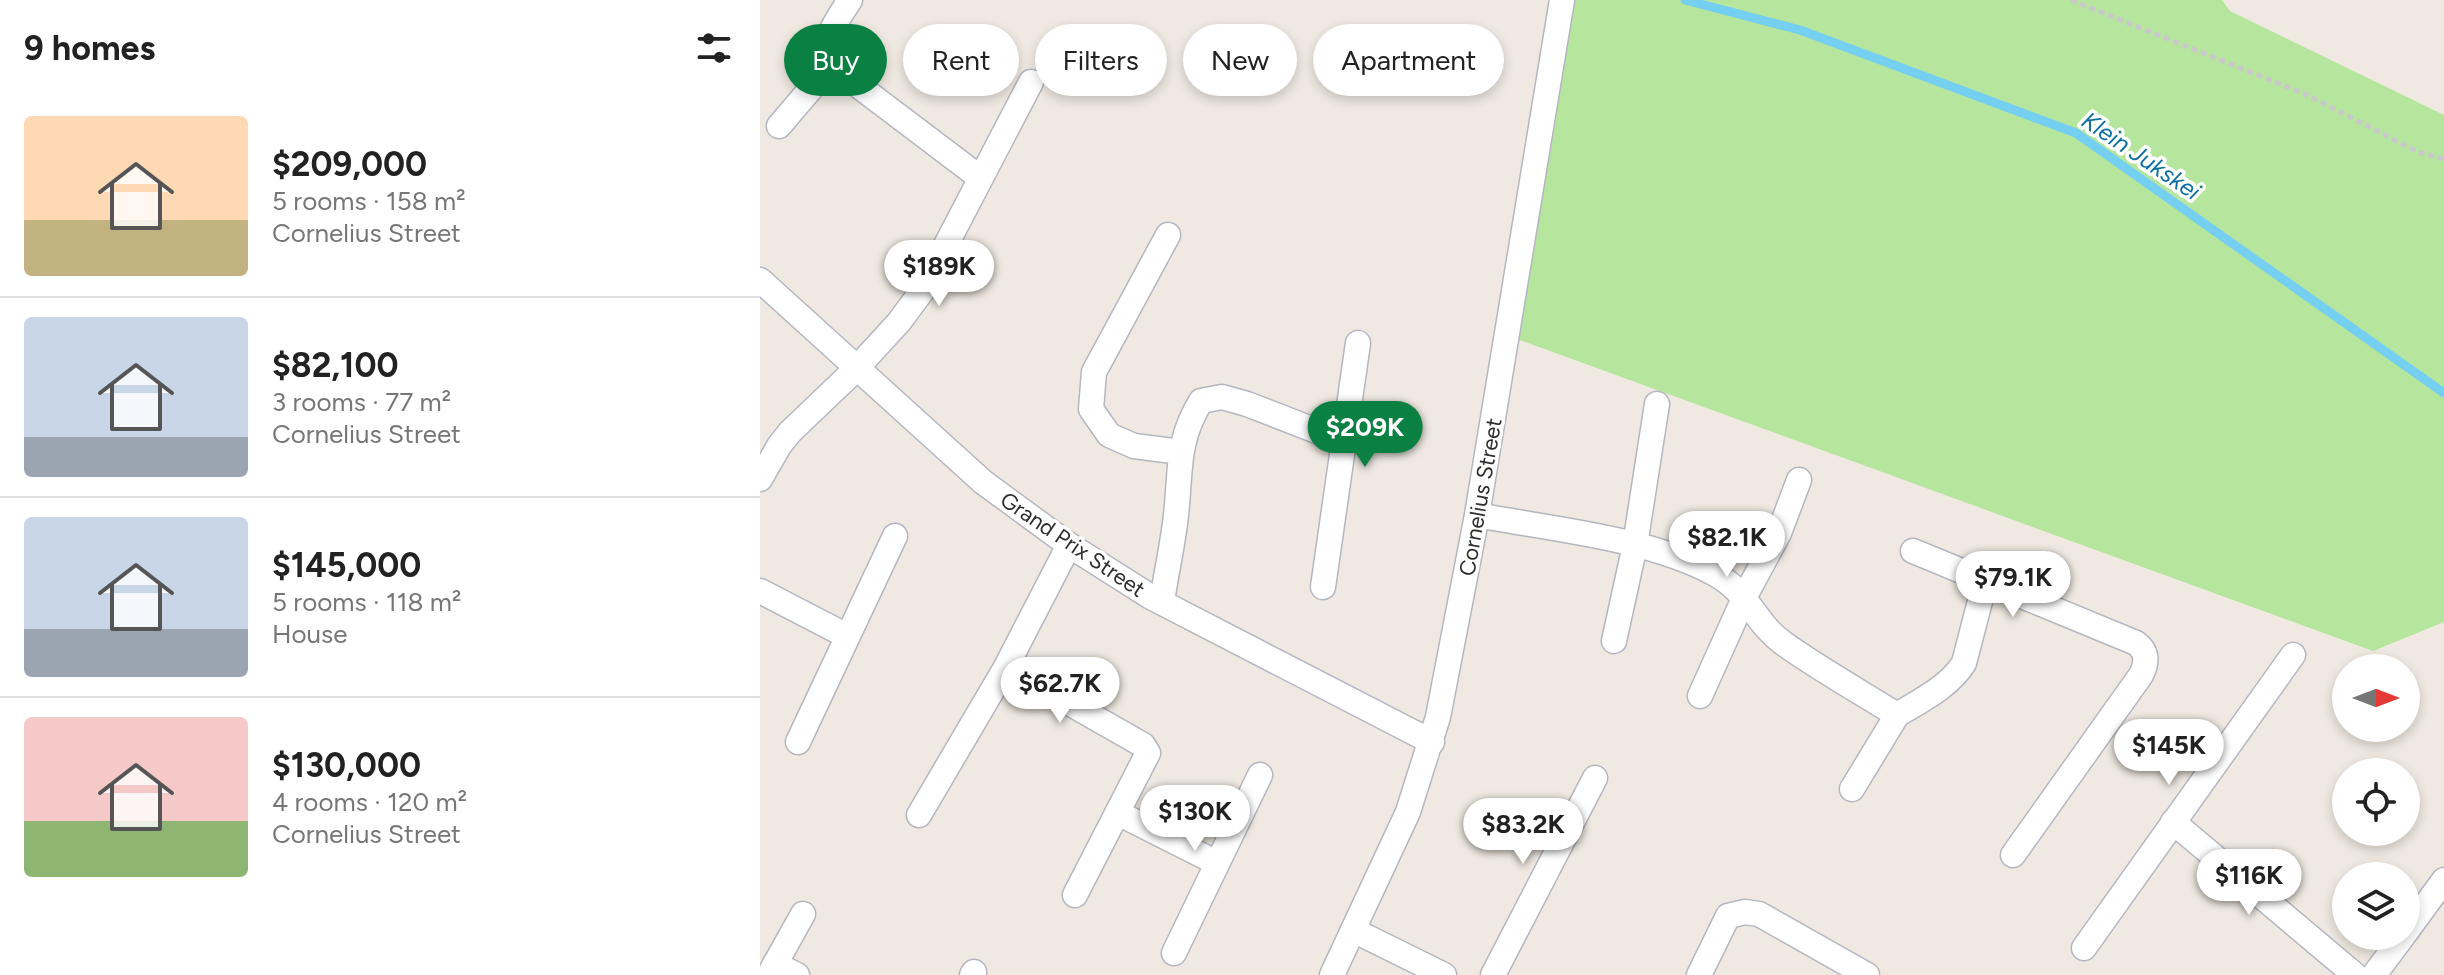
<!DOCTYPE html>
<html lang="en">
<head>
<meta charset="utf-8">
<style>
	body { margin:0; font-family:Figtree,sans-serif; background:#f6f6f6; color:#222; height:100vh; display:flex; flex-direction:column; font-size:30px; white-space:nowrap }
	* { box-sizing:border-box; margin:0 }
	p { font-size:26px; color:#767676 }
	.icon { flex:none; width:44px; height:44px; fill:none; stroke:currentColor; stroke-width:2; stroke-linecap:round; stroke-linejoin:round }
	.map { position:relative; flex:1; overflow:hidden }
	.details { display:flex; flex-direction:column; background:#fff; width:760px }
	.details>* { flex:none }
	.banner { position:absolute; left:24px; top:24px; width:760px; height:72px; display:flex; gap:16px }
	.needle { width:52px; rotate:90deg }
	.fabs { position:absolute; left:1572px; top:654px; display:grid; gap:16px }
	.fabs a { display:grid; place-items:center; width:88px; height:88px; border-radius:50%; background:#fff; box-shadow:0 4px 12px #0003; font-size:40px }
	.price { position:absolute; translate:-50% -68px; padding:0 18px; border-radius:28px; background:#fff; color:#222; font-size:26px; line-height:52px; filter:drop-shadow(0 2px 4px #0008) }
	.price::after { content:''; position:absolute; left:50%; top:48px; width:24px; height:18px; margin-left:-12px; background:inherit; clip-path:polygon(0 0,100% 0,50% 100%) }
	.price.active { background:#0b8043; color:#fff }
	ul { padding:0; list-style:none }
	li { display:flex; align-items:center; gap:24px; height:200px; padding:0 24px }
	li+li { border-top:2px solid #e0e0e0 }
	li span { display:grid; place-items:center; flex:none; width:224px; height:160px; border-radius:8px; color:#555 }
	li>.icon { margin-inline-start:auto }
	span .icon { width:96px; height:96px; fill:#fffc; stroke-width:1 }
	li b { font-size:34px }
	h2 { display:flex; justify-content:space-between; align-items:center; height:96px; padding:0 24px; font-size:34px }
	.tag { padding:0 28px; border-radius:36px; background:#fff; box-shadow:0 4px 12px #0003; font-size:28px; line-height:72px }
	.tag.active { background:#0b8043; color:#fff }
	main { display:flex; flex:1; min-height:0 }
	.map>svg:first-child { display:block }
</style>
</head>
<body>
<main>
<section class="details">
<h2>9 homes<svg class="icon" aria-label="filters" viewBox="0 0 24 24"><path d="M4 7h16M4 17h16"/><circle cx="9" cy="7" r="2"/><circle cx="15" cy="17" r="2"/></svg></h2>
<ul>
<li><span style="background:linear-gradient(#ffd9b3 65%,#c2b280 0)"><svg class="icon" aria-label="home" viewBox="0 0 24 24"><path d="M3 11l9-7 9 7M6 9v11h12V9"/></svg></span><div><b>$209,000</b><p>5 rooms · 158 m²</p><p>Cornelius Street</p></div></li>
<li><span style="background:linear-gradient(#c9d6e8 75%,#9aa5b1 0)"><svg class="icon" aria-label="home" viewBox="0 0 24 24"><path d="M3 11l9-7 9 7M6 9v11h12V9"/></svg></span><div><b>$82,100</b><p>3 rooms · 77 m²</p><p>Cornelius Street</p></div></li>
<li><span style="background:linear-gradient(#c9d6e8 70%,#9aa5b1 0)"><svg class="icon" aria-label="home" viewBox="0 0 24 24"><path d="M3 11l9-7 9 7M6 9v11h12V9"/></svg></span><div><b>$145,000</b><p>5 rooms · 118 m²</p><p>House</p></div></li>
<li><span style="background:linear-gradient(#f6c9c9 65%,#8fb573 0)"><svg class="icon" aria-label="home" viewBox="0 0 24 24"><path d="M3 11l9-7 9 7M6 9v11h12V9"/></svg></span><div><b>$130,000</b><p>4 rooms · 120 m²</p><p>Cornelius Street</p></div></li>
</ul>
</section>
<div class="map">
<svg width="1684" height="975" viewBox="0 0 1684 975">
	<rect width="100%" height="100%" fill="#efe9e1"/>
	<path fill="#b6e59e" d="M 804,0 L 1462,0 L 1470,11 L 1684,115 L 1684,622 L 1613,651 L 749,336 Z"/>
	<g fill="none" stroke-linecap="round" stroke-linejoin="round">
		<path stroke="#75cff0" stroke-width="9" d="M 925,0 L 1040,30 L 1316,133 L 1684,393"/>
		<g stroke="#b4b7c1" stroke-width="27">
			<g id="street">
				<path d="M 90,0 C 78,19 59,41 71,65 L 219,177"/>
				<path d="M 19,126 L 71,65"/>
				<path d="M 408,235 L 334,372 L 331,409 L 349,435 L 374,446 L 421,452"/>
				<path d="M 0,280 L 223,482 L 309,545 L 391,597 L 672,742"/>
				<path d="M 0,479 L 19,446 L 30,432 L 96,369 L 139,322 L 162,291 L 271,82"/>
				<path d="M 717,515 C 791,529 889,538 955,574 C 990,593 993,621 1023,643 C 1059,669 1099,691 1137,715 C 1160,701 1189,687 1204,663 L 1225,582"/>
				<path d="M 1153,551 L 1376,643 C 1388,652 1387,663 1381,675 L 1253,855"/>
				<path d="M 563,587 L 598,343"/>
				<path d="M 0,591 L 87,636"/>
				<path d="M 402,602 C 406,573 413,544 416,515 C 421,470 416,442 441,401 L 462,397 L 487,404 L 585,442"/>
				<path d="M 854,641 L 875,545 L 897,404"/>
				<path d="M 246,667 L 383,745 L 388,753 L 315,895"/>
				<path d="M 940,696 L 985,596 L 1019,533 L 1039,480"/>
				<path d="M 38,742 L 135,536"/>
				<path d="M 1092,789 L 1137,715"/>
				<path d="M 358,813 L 457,863"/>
				<path d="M 159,815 L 246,667 L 309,545"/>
				<path d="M 1413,822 L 1595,975"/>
				<path d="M 593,930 L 684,975"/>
				<path d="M 1646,932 L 1684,880"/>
				<path d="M 1324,948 L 1533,655"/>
				<path d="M 414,953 L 500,775"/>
				<path d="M 15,964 L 37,975"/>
				<path d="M 9,975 L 43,914"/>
				<path d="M 212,975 L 214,972"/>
				<path d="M 572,975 L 648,812 L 678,717 L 717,515 L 802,0"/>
				<path d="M 733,975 L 835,778"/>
				<path d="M 939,975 L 968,916 L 985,912 L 999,914 L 1107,975"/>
				<path d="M 1614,975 L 1643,936"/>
			</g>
		</g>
		<path stroke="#c9c9c9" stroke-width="5" stroke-dasharray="6 4" stroke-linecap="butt" d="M 1311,0 L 1545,94 L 1658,152 L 1684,159"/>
		<use href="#street" stroke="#fff" stroke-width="24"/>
	</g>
	<g text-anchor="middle" stroke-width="7" stroke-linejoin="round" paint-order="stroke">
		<g font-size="22" fill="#2e2e2e" stroke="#fff">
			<text transform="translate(720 497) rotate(-80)" y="8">Cornelius Street</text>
			<text transform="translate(313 544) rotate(34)" y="8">Grand Prix Street</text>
		</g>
		<g font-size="24" font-style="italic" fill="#0d6fa3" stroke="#fff">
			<text transform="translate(1381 156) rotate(34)" y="8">Klein Jukskei</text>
		</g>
	</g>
</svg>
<div class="fabs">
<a><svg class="needle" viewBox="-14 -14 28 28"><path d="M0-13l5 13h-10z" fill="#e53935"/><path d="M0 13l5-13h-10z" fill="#767676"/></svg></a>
<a><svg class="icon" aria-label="locate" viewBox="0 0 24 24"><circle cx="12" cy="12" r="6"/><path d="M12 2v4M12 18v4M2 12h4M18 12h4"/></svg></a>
<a><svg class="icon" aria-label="layers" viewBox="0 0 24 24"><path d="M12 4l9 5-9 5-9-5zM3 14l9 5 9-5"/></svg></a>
</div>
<b class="price" style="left:179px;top:308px">$189K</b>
<b class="price active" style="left:605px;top:469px">$209K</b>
<b class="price" style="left:967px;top:579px">$82.1K</b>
<b class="price" style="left:1253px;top:619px">$79.1K</b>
<b class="price" style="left:300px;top:725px">$62.7K</b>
<b class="price" style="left:1409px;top:787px">$145K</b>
<b class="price" style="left:435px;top:853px">$130K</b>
<b class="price" style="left:763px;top:866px">$83.2K</b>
<b class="price" style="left:1489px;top:917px">$116K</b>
<div class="banner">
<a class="tag active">Buy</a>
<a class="tag">Rent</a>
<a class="tag">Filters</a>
<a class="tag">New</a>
<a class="tag">Apartment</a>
</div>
</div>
</main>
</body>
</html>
